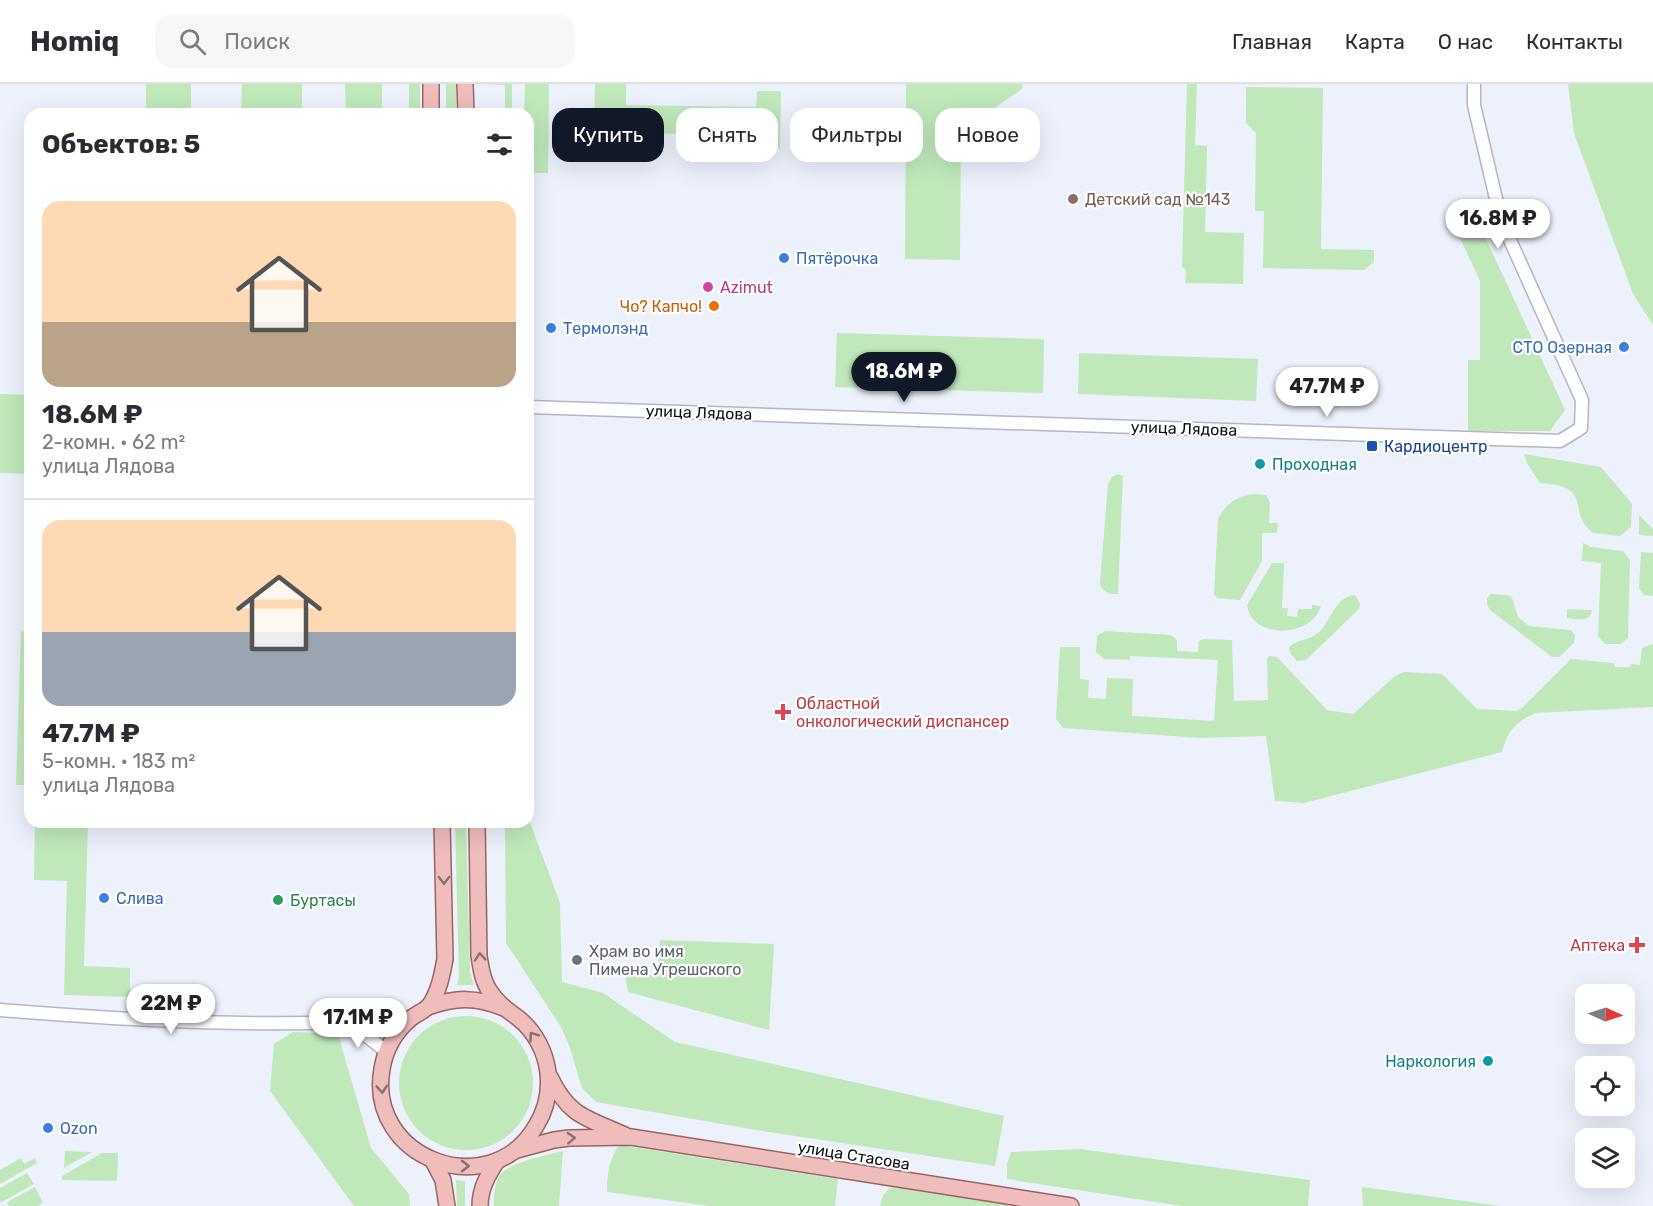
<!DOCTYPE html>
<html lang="ru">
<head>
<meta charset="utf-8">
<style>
	body { margin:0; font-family:Rubik,sans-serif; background:#f7f7f7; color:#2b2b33; height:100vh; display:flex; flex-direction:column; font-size:22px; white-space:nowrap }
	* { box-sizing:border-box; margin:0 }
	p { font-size:20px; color:#7c7c81 }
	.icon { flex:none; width:33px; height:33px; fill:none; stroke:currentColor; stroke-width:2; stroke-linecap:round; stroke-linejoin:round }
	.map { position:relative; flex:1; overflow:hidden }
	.side { position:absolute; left:24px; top:24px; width:510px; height:720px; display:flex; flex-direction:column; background:#fff; border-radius:18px; box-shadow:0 6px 24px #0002 }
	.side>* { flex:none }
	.hud { position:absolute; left:552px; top:24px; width:570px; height:54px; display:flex; gap:12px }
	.needle { width:39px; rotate:93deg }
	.controls { position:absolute; left:1575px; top:900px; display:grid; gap:12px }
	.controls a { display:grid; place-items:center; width:60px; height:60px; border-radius:12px; background:#fff; box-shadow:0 6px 24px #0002; font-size:30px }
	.price { position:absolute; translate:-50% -51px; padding:0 14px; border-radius:21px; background:#fff; color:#222; font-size:20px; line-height:39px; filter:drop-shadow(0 2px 3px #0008) }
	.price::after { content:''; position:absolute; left:50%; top:36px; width:18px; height:14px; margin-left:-9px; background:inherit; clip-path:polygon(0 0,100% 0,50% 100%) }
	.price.active { background:#111827; color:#fff }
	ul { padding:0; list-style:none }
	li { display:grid; align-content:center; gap:12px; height:318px; padding:0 18px }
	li+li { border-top:2px solid #e1e1e2 }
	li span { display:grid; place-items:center; height:186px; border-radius:18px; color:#555 }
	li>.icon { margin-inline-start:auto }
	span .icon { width:108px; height:108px; fill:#fffc; stroke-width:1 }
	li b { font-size:26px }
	h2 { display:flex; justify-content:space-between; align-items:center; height:72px; padding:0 18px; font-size:26px }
	.tag { padding:0 21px; border-radius:18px; background:#fff; box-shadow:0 6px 24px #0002; font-size:21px; line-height:54px }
	.tag.active { background:#111827; color:#fff }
	header { display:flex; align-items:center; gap:36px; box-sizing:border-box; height:84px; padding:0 30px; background:#fff; border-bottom:2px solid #e1e1e2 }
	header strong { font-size:28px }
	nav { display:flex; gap:33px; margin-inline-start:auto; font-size:21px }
	.search { width:420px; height:54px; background:#f7f7f7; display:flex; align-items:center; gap:15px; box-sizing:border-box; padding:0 21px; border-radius:18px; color:#7c7c81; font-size:22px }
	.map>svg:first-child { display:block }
</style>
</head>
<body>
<header>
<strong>Homiq</strong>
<div class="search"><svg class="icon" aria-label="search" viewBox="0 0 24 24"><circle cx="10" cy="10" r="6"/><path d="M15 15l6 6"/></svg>Поиск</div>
<nav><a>Главная</a><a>Карта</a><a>О нас</a><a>Контакты</a></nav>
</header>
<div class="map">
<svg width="1653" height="1122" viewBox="0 0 1653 1122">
	<rect width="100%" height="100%" fill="#edf1fc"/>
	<g fill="#c0e8bb">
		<rect x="146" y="0" width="45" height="30"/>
		<path d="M 242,0 L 302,0 L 302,30 L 241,30 Z"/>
		<path d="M 345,0 L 382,0 L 382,30 L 346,30 Z"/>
		<rect x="409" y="0" width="11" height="30"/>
		<rect x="446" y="0" width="10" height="30"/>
		<path d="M 482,0 L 512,0 L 512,30 L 505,30 L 505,1 Z"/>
		<path d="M 525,0 L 549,0 L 548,89 L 528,89 L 528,30 L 524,30 Z"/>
		<path d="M 595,0 L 626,0 L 626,21 L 756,23 L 757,7 L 781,7 L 780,64 L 708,63 L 695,50 L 594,49 Z"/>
		<path d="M 906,0 L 1023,0 L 1022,5 L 961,47 L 960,176 L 905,175 Z"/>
		<path d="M 1187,0 L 1197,0 L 1195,61 L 1207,62 L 1205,148 L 1244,149 L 1243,200 L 1185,199 L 1186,187 L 1182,182 Z"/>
		<path d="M 1568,0 L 1653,0 L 1653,241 L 1633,210 L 1574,49 Z"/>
		<path d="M 1246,3 L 1323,4 L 1321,165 L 1374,166 L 1374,178 L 1364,186 L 1263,184 L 1264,127 L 1255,127 L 1256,49 L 1246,39 Z"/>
		<path d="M 1481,144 L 1565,326 L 1550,347 L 1468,347 L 1468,276 L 1480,276 L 1480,197 L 1460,154 Z"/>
		<path d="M 837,249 L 1044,255 L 1043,309 L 835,303 Z"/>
		<path d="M 1079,269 L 1258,275 L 1256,317 L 1078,310 Z"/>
		<path d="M 0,310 L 30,311 L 30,390 L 0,389 Z"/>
		<path d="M 1524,370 L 1601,383 L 1632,420 L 1631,443 L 1620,452 L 1593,449 C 1564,426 1597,403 1540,399 L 1527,379 Z"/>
		<path d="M 1118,390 L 1123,392 L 1118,510 C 1109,510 1104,509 1100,500 L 1108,400 L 1112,393 Z"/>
		<path d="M 1252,410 L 1266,411 L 1270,418 L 1269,439 L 1278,439 L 1277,449 L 1262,449 L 1262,477 L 1240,516 L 1217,514 L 1214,510 L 1218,435 C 1226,420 1236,413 1252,410 Z"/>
		<path d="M 1639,431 L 1653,445 L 1653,452 L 1639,451 Z"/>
		<path d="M 1583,459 L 1591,463 L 1623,467 L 1630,476 L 1628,554 L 1621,560 L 1605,560 L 1598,552 L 1601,479 L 1582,477 Z"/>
		<path d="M 1641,468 L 1653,469 L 1653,512 L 1644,511 L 1639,504 Z"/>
		<path d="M 1272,479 L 1284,479 L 1282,524 L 1288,524 L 1287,532 L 1297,533 L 1298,525 L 1312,525 L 1312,521 L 1321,522 C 1311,555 1251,555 1247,521 Z"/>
		<path d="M 1491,510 L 1508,511 L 1512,514 L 1518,533 L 1529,542 L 1571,546 L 1575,551 L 1574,559 L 1559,573 L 1552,573 L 1490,526 L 1487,520 L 1487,514 Z"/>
		<path d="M 1355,511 L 1360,520 L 1359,525 L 1306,576 L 1297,577 L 1290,569 L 1289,563 C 1298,555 1311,556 1319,548 C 1332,536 1334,513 1355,511 Z"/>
		<path d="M 1567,525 L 1592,526 C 1591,539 1576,535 1567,534 Z"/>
		<path d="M 21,547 L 30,548 L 30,701 L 16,701 Z"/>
		<path d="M 1105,547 L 1171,551 L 1177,556 L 1177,567 L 1198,568 L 1199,557 L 1203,555 L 1232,556 L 1234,617 L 1268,616 L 1267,575 L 1269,572 L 1277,573 L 1327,626 L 1353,630 L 1395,592 L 1404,588 L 1442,590 L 1477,625 L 1517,627 L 1522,624 L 1571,575 L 1614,579 L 1615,583 L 1630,583 L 1631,580 L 1640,581 L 1642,564 L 1653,560 L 1653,623 L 1535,629 C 1516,638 1507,647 1502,668 L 1304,719 L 1275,717 L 1266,652 L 1200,654 L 1063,644 L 1056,635 L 1060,563 L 1080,563 L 1080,595 L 1089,596 L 1088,614 L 1106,615 L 1107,594 L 1133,595 L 1132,632 L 1214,637 L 1218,576 L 1130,572 L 1130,576 L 1104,575 L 1096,568 L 1097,552 Z"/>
		<path d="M 528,733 L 560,819 L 562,898 L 603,909 L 675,958 L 1004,1032 L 995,1082 L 756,1046 L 596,1018 L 582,1004 L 569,961 L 561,943 L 506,859 L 505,738 L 528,738 Z"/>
		<path d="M 35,738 L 88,738 L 84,882 L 130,884 L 130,913 L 64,911 L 67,797 L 34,796 Z"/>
		<path d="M 455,738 L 466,738 L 470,888 L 474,901 L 457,901 L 459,893 Z"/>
		<path d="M 660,856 L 774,860 L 769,946 L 628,908 L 625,891 L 657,891 Z"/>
		<circle cx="466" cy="999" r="67"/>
		<path d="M 293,948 L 338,950 L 371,1064 L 409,1110 L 410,1122 L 354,1122 L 270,1007 L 274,960 Z"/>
		<path d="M 619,1061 L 838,1095 L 835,1122 L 710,1122 L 607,1108 C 607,1090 609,1076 619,1061 Z"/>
		<path d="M 1080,1065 L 1310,1096 L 1308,1122 L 1182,1122 L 1007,1095 L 1007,1080 L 1011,1068 Z"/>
		<path d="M 65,1067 L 92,1068 L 64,1084 Z"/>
		<path d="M 563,1067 L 559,1122 L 494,1122 C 494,1111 494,1099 501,1090 C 511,1078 547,1071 563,1067 Z"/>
		<path d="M 102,1069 L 118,1069 L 117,1097 L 62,1096 L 62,1092 Z"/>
		<path d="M 21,1074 L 24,1080 L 35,1074 L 37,1079 L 0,1100 L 0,1086 Z"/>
		<path d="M 27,1089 L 34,1100 L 0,1119 L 0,1104 Z"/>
		<path d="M 456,1096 L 465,1097 L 465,1122 L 457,1122 Z"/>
		<path d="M 35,1103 L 43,1119 L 37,1122 L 9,1122 L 7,1118 Z"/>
		<path d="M 891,1103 L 925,1106 L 1017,1122 L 880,1122 L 883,1111 Z"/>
		<path d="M 1362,1103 L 1500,1122 L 1363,1122 Z"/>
	</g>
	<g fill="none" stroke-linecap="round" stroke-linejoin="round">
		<g stroke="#b4b7c3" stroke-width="15">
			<g id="minor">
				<path d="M 528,323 L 1560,357 L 1581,344 L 1582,316 L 1501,136 L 1474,21 L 1474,0"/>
				<path d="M 0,926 C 137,937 275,945 412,934"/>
				<path d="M 345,940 L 368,953 L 387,968"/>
			</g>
		</g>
		<g stroke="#986465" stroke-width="18">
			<g id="major">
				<path d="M 431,0 L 431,30"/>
				<path d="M 465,0 L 466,30"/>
				<path d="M 442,738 L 445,875 C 442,891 439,908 429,922 C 424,927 416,930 410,935 C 395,948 385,966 382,985 C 366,1075 490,1121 536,1042 C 546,1026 550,1008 548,989 C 546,969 535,947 518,934 C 507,926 497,919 489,906 C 482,896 481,883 479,872 L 477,738"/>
				<path d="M 428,923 C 457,913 475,913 504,924"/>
				<path d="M 550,993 C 569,1033 587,1034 625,1051"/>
				<path d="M 517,1066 L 554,1056 L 569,1054 L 631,1053 L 1071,1122"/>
				<path d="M 433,1077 L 443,1096 L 447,1122"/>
				<path d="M 480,1122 C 480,1104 488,1091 497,1077"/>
			</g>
		</g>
		<use href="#minor" stroke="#fff" stroke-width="12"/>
		<use href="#major" stroke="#eebdbc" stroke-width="15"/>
	</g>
	<defs><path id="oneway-chevron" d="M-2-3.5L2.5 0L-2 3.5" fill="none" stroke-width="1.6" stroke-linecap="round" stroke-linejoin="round" transform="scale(1.5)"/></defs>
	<g stroke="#8a6f70">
		<use href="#oneway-chevron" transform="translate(444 796) rotate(89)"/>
		<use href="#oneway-chevron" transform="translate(480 873) rotate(-95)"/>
		<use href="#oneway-chevron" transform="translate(533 952) rotate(-125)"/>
		<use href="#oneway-chevron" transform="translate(382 1005) rotate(86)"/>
		<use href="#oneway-chevron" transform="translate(571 1054) rotate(-3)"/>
		<use href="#oneway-chevron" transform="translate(465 1082)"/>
	</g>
	<circle fill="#8d6e63" stroke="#fff" stroke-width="2" cx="1073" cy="115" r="6"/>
	<g fill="#3f7fe0" stroke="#fff" stroke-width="2">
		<circle cx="784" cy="174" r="6"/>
		<circle cx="551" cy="244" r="6"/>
		<circle cx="1624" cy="263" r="6"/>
		<circle cx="104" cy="814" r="6"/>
		<circle cx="48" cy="1044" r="6"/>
	</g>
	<circle fill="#d1479c" stroke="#fff" stroke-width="2" cx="708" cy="203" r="6"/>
	<circle fill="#e8710a" stroke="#fff" stroke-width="2" cx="714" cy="222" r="6"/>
	<rect fill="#1a4fb4" stroke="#fff" stroke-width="2" x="1366" y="356" width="12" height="12" rx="3"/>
	<g fill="#0f9aa8" stroke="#fff" stroke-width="2">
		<circle cx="1260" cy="380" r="6"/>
		<circle cx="1488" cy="977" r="6"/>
	</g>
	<g fill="#e0444e" stroke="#fff" stroke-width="2">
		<path d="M780 619h6v6h6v6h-6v6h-6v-6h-6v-6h6z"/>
		<path d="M1634 852h6v6h6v6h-6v6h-6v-6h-6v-6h6z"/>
	</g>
	<circle fill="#2e9e5b" stroke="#fff" stroke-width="2" cx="278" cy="816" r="6"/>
	<circle fill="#6b7280" stroke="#fff" stroke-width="2" cx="577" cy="876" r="6"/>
	<g text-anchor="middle" stroke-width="4.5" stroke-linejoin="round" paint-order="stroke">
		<g font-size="16" fill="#785e54" stroke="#fff" text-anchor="start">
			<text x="1085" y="121">Детский сад №143</text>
		</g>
		<g font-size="16" fill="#366cbe" stroke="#fff" text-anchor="start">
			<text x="796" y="180">Пятёрочка</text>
			<text x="563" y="250">Термолэнд</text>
			<text x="1612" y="269" text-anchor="end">СТО Озерная</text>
			<text x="116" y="820">Слива</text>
			<text x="60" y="1050">Ozon</text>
		</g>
		<g font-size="16" fill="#b23c85" stroke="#fff" text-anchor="start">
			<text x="720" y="209">Azimut</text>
		</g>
		<g font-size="16" fill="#c56008" stroke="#fff" text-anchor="end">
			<text x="702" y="228">Чо? Капчо!</text>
		</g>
		<g font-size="16" fill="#0f1014" stroke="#fff">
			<text transform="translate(699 328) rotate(2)" y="6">улица Лядова</text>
			<text transform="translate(1184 344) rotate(2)" y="6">улица Лядова</text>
			<text transform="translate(854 1071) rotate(9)" y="6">улица Стасова</text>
		</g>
		<g font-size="16" fill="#164399" stroke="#fff" text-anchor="start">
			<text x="1384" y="368">Кардиоцентр</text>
		</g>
		<g font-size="16" fill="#0d838f" stroke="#fff" text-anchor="start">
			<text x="1272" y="386">Проходная</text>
			<text x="1476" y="983" text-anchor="end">Наркология</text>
		</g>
		<g font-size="16" fill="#be3a42" stroke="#fff" text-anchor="start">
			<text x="796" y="625">Областной<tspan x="796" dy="18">онкологический диспансер</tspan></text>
			<text x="1625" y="867" text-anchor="end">Аптека</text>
		</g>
		<g font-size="16" fill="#27864d" stroke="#fff" text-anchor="start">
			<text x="290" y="822">Буртасы</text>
		</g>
		<g font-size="16" fill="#5b616d" stroke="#fff" text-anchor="start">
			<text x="589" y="873">Храм во имя<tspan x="589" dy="18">Пимена Угрешского</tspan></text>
		</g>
	</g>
</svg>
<div class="controls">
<a><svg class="needle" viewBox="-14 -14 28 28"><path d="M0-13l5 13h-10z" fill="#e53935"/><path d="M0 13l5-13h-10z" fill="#7c7c81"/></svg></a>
<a><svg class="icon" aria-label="locate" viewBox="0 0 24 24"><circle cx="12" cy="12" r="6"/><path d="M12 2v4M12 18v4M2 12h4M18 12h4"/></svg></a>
<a><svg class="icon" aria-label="layers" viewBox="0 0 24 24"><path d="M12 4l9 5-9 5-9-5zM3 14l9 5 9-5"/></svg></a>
</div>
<b class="price" style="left:1498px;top:166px">16.8M ₽</b>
<b class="price active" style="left:904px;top:319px">18.6M ₽</b>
<b class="price" style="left:1327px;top:334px">47.7M ₽</b>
<b class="price" style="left:171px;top:951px">22M ₽</b>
<b class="price" style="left:358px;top:965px">17.1M ₽</b>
<div class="hud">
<a class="tag active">Купить</a>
<a class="tag">Снять</a>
<a class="tag">Фильтры</a>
<a class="tag">Новое</a>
</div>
<section class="side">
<h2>Объектов: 5<svg class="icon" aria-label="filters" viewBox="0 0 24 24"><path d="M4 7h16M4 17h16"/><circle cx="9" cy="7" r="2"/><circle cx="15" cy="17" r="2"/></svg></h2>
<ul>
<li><span style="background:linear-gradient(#ffd9b3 65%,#b9a48a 0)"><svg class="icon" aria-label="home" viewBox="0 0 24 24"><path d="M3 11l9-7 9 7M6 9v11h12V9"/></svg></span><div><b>18.6M ₽</b><p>2-комн. · 62 m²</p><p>улица Лядова</p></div></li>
<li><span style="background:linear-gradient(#ffd9b3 60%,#9aa5b1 0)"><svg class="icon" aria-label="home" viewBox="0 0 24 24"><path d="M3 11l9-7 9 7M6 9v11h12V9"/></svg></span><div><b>47.7M ₽</b><p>5-комн. · 183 m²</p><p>улица Лядова</p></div></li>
</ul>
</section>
</div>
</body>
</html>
